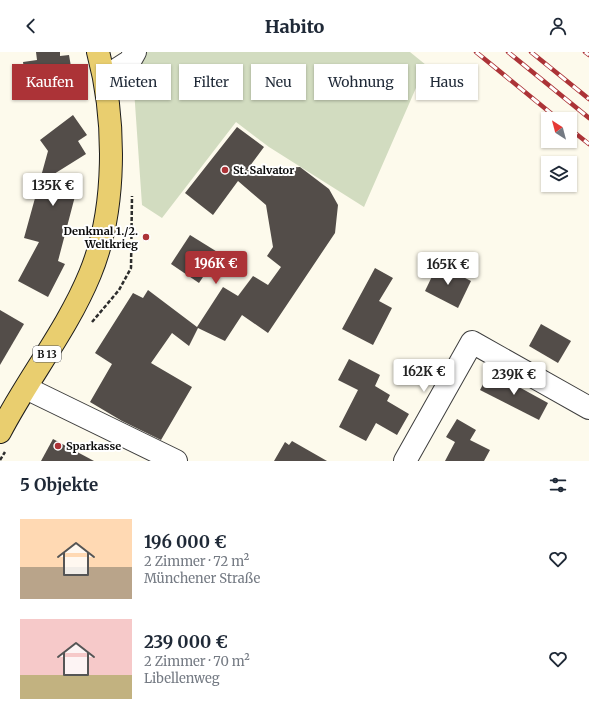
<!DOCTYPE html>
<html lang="de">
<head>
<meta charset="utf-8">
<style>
	body { margin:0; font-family:Merriweather,serif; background:#f6f6f7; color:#1f2937; height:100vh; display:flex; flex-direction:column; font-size:15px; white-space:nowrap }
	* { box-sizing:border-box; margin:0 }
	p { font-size:13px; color:#747a83 }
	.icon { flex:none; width:22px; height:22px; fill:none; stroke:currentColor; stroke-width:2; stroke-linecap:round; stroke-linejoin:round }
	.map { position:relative; height:409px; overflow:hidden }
	.panel { display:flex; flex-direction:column; background:#fff; flex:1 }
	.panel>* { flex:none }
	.banner { position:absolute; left:12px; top:12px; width:565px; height:36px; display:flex; gap:8px }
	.needle { width:26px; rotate:324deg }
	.tools { position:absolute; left:541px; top:60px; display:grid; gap:8px }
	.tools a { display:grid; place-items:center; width:36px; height:36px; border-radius:0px; background:#fff; box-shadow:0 1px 3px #0004; font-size:20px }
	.price { position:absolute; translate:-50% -34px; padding:0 9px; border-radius:4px; background:#fff; color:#222; font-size:13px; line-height:26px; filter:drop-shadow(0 1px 2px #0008) }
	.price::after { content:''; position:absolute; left:50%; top:24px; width:12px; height:9px; margin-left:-6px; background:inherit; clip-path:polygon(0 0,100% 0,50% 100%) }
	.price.selected { background:#ac3337; color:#fff }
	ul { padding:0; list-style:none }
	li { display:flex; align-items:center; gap:12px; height:100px; padding:0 20px }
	li span { display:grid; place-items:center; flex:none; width:112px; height:80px; border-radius:0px; color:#555 }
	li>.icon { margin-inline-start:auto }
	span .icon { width:48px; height:48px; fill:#fffc; stroke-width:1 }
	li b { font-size:17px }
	h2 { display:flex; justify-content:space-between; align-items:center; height:48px; padding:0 20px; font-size:17px }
	.tag { padding:0 14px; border-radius:0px; background:#fff; box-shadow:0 1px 3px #0004; font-size:14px; line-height:36px }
	.tag.selected { background:#ac3337; color:#fff }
	header { display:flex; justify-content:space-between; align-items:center; height:52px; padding:0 20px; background:#fff; font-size:18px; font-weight:800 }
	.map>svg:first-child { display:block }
</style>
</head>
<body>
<header><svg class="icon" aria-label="back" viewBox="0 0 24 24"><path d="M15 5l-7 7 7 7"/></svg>Habito<svg class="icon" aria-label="person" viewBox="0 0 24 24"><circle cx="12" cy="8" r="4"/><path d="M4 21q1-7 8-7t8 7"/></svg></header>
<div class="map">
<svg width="589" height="409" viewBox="0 0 589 409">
	<rect width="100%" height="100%" fill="#fdfaec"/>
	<path fill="#d2dcc0" d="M 146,0 L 410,0 L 426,13 L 364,155 L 269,95 L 236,70 L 162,166 L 142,153 L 133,23 Z"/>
	<g fill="#534d49">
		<path d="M 36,0 L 60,0 L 60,4 L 69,3 L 74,32 L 27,40 L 23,10 L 37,8 Z"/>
		<path d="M 73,63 L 87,83 L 78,89 L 86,102 L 54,122 L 79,129 L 58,209 L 65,212 L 48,245 L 18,229 L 39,190 L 24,186 L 48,99 L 40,88 Z"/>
		<path d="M 237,75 L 264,95 L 247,118 L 300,115 L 329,137 L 338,153 L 335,181 L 268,281 L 242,263 L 225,289 L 198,276 L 189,294 L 172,281 L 151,311 L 192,335 L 161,388 L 122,369 L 90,350 L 112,312 L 95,301 L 133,241 L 143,246 L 148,238 L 197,275 L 223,235 L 238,244 L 253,224 L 268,233 L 281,215 L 267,204 L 273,195 L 266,153 L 238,129 L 213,163 L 185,141 Z"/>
		<path d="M 190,183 L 219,201 L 199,231 L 171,212 Z"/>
		<path d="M 438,212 L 471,229 L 458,256 L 425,239 Z"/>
		<path d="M 375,216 L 393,226 L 379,249 L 392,256 L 373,293 L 342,277 Z"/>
		<path d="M 0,258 L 24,272 L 0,313 Z"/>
		<path d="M 541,272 L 571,289 L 558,311 L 529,294 Z"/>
		<path d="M 349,307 L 380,323 L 375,334 L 390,343 L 387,349 L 409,362 L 397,383 L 376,371 L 366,389 L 339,375 L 358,338 L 338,328 Z"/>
		<path d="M 490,319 L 548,351 L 539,368 L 480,338 Z"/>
		<path d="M 457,367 L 476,378 L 470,388 L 490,398 L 484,409 L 445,409 L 455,390 L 446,385 Z"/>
		<path d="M 53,387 L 94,409 L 41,409 Z"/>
		<path d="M 292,389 L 327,409 L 274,409 L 285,390 L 289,393 Z"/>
	</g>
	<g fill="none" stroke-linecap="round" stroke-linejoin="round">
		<g stroke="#3e3e3e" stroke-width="24">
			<g id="minor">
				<path d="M 105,25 L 130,9 L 135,0"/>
				<path d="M 26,336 L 176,409"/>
				<path d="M 405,409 L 472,290 L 589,356"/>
			</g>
		</g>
		<g stroke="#1c1c1c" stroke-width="24">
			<path id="major" d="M 0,380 C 28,326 67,278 90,222 C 117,157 116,67 98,0"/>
		</g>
		<g stroke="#2d2d2d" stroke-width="2.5" stroke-dasharray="4 2" stroke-linecap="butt">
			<path d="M 92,270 L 119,238 L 131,216 L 132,144"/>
			<path d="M 0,408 L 5,400"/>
		</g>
		<use href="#minor" stroke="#fff" stroke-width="22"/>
		<use href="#major" stroke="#e9ce6f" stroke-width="22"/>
		<g stroke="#ac3337" stroke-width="4.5">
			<g id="rail">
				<path d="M 476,0 L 558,67"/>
				<path d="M 508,0 L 589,66"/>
				<path d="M 531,0 L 589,47"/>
				<path d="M 585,0 L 589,3"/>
				<path d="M 570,77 L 589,92"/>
			</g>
		</g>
		<use href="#rail" stroke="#fff" stroke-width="3" stroke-dasharray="9" stroke-linecap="butt"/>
	</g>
	<g fill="#ac3337" stroke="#fff" stroke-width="1.5">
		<circle cx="225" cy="118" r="4"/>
		<circle cx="146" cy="185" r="4"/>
		<circle cx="58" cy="394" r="4"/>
	</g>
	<g text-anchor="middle" stroke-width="4" stroke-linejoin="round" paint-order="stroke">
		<rect fill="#fff" stroke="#545454" stroke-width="1" x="33" y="294" width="28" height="16" rx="3"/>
		<g font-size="10" font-weight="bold" fill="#0b0b0b">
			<text x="47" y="306">B 13</text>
		</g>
		<g font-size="11" font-weight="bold" fill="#0b0b0b" stroke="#fff" text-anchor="start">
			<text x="233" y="122">St. Salvator</text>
			<text x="138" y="183" text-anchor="end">Denkmal 1./2.<tspan x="138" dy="13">Weltkrieg</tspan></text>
			<text x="66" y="398">Sparkasse</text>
		</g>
	</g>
</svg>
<div class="tools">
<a><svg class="needle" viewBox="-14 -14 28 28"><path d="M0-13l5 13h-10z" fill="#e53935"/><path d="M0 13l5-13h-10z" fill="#747a83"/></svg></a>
<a><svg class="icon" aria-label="layers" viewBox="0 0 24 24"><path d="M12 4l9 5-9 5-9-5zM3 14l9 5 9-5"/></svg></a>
</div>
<b class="price" style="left:53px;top:155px">135K €</b>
<b class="price selected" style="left:216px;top:233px">196K €</b>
<b class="price" style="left:448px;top:234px">165K €</b>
<b class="price" style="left:424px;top:341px">162K €</b>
<b class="price" style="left:514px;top:344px">239K €</b>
<div class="banner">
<a class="tag selected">Kaufen</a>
<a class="tag">Mieten</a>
<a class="tag">Filter</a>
<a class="tag">Neu</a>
<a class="tag">Wohnung</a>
<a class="tag">Haus</a>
</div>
</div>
<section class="panel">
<h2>5 Objekte<svg class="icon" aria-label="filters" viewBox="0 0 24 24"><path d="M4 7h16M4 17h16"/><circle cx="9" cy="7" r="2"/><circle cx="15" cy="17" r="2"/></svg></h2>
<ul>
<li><span style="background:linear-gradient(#ffd9b3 60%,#b9a48a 0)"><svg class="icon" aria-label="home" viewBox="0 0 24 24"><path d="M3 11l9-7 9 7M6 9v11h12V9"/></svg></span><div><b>196 000 €</b><p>2 Zimmer · 72 m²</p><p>Münchener Straße</p></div><svg class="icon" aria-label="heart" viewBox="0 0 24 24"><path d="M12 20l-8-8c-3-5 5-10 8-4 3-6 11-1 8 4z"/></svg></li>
<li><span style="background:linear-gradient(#f6c9c9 70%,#c2b280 0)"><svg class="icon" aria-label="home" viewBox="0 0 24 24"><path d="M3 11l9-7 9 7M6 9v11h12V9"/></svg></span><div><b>239 000 €</b><p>2 Zimmer · 70 m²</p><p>Libellenweg</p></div><svg class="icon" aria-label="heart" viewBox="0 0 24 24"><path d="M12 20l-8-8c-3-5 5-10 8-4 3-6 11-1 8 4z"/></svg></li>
</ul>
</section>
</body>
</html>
